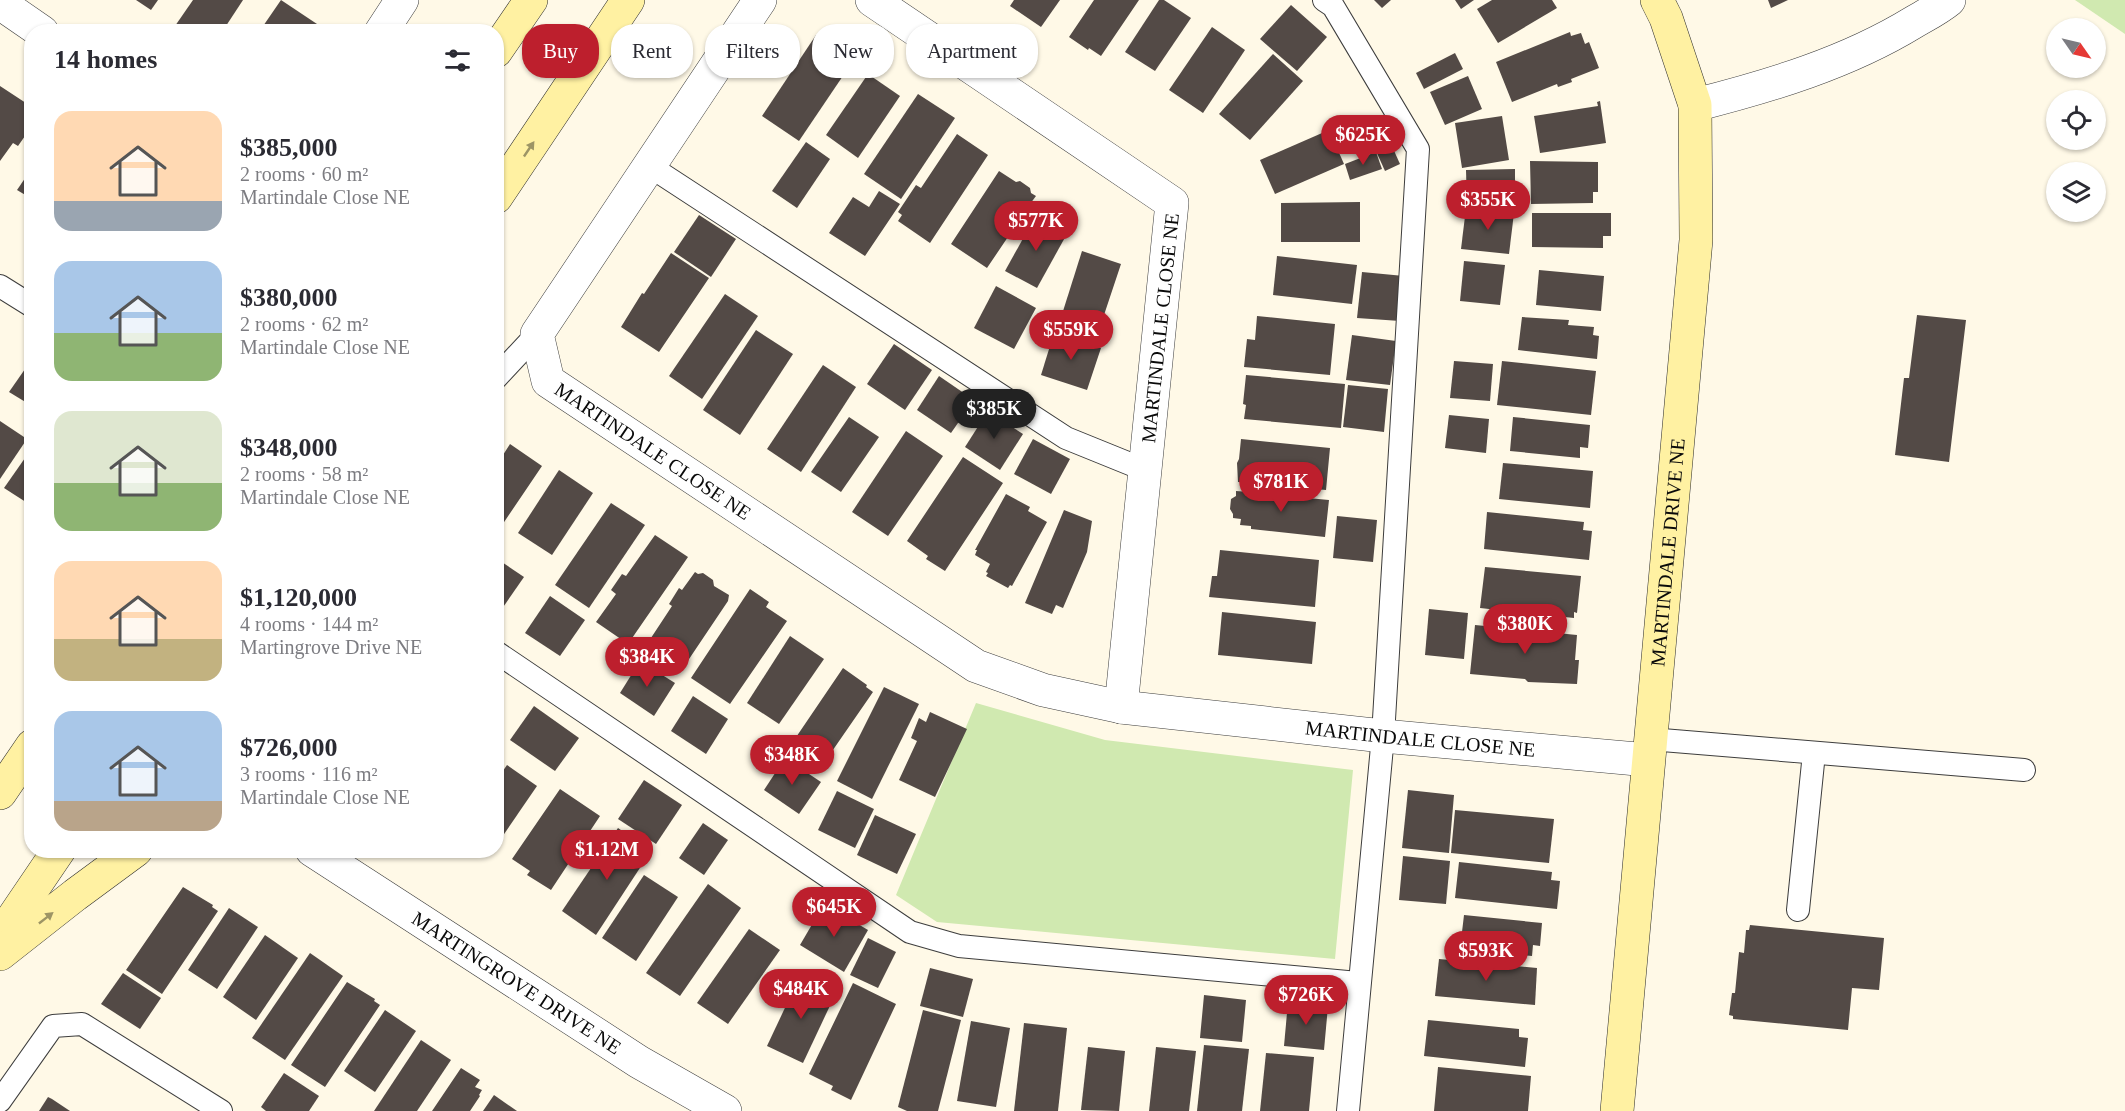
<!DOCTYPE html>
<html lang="en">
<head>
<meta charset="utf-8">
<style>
	body { margin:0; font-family:"Times New Roman",serif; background:#f7f7f7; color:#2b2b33; height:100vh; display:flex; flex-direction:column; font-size:22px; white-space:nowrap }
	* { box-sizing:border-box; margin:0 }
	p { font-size:20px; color:#7c7c81 }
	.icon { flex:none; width:33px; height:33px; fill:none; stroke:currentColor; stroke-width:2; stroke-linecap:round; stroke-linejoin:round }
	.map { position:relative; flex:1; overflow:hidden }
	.panel { position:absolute; left:24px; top:24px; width:480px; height:834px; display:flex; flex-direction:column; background:#fff; border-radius:24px; box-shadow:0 2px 4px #0004 }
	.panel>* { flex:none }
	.banner { position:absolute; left:522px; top:24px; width:570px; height:54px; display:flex; gap:12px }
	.needle { width:39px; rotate:124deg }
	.buttons { position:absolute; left:2046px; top:18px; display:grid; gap:12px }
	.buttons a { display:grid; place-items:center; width:60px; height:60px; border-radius:50%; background:#fff; box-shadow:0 2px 4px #0004; font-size:30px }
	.price { position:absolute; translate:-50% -51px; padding:0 14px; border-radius:21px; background:#bd1f2d; color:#fff; font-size:20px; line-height:39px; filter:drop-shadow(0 2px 3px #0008) }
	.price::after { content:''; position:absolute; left:50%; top:36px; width:18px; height:14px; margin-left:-9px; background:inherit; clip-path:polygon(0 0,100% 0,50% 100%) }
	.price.on { background:#222; color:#fff }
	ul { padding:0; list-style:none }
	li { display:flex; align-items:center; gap:18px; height:150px; padding:0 30px }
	li span { display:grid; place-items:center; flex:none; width:168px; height:120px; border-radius:18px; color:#555 }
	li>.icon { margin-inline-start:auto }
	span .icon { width:72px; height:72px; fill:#fffc; stroke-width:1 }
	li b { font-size:26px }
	h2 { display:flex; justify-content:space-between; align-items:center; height:72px; padding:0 30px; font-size:26px }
	.pill { padding:0 21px; border-radius:24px; background:#fff; box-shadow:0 2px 4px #0004; font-size:21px; line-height:54px }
	.pill.on { background:#bd1f2d; color:#fff }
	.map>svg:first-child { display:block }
</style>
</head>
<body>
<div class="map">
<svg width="2125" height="1111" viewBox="0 0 2125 1111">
	<rect width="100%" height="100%" fill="#fff9e7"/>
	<g fill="#d0e9b0">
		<path d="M 2075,0 L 2125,0 L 2125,34 Z"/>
		<path d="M 976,703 L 1105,740 L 1353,770 L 1335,959 L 937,922 L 896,895 Z"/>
	</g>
	<g fill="#534a46">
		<path d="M 136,0 L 158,0 L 151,10 Z"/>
		<path d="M 193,0 L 243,0 L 222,32 L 183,32 L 175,26 Z"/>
		<path d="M 281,0 L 317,24 L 312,32 L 259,32 Z"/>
		<path d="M 1014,0 L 1060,0 L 1041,27 L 1010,6 Z"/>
		<path d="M 1094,0 L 1139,0 L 1101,56 L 1089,48 L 1088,50 L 1069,37 Z"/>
		<path d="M 1159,0 L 1164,0 L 1191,18 L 1155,71 L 1125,52 Z"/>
		<path d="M 1374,0 L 1391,0 L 1382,8 Z"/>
		<path d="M 1455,0 L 1474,0 L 1461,9 Z"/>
		<path d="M 1492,0 L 1552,0 L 1557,8 L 1498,43 L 1477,9 Z"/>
		<path d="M 1768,0 L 1788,0 L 1771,8 Z"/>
		<path d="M 1291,5 L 1327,37 L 1297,71 L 1260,39 Z"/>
		<path d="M 1212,27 L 1245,50 L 1203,113 L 1169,90 Z"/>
		<path d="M 1570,32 L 1571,36 L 1581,33 L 1585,44 L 1589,42 L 1599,68 L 1571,79 L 1572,82 L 1558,87 L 1557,84 L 1512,102 L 1496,62 Z"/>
		<path d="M 816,35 L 853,61 L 799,141 L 762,116 Z"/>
		<path d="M 1455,53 L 1463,69 L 1424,89 L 1416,73 Z"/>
		<path d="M 1273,54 L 1303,81 L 1250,140 L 1219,114 Z"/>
		<path d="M 868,74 L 900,96 L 858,158 L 826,135 Z"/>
		<path d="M 1468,76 L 1482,109 L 1445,125 L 1430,92 Z"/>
		<path d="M 0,86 L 32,107 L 32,126 L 18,146 L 13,143 L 0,161 Z"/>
		<path d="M 918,94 L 955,118 L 901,199 L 864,174 Z"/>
		<path d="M 1600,101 L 1606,143 L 1540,153 L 1534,116 L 1598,106 L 1597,102 Z"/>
		<path d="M 1502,116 L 1509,160 L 1462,168 L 1455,123 Z"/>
		<path d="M 1329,130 L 1344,164 L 1275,194 L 1260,160 Z"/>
		<path d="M 957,134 L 988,155 L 930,243 L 898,221 L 902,215 L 898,212 L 916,185 L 921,188 Z"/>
		<path d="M 806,142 L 830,159 L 797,208 L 772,191 Z"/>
		<path d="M 1391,144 L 1400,164 L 1385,171 L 1376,151 Z"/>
		<path d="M 1376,152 L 1382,169 L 1350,180 L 1345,164 Z"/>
		<path d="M 1530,161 L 1598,162 L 1598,192 L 1593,192 L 1593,203 L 1531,204 Z"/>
		<path d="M 32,168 L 32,199 L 17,190 Z"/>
		<path d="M 1515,169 L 1515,208 L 1467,208 L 1466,170 Z"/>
		<path d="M 999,171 L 1016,182 L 1020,181 L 1030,188 L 1031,193 L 1036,196 L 1021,216 L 1025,219 L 1014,233 L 1012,231 L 987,268 L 951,244 Z"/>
		<path d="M 879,191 L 900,204 L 865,256 L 829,233 L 853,197 L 869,207 Z"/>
		<path d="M 1360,202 L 1360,242 L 1281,242 L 1281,203 Z"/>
		<path d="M 1466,208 L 1514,213 L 1509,254 L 1461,249 Z"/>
		<path d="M 1532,213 L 1611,213 L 1611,236 L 1603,236 L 1603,248 L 1532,247 Z"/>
		<path d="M 699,215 L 736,239 L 711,277 L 674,252 Z"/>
		<path d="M 1036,215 L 1068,232 L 1037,288 L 1005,271 Z"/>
		<path d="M 1082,251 L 1121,264 L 1096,339 L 1058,327 Z"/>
		<path d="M 671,253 L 709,278 L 659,352 L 621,327 L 642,293 L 644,294 Z"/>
		<path d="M 1277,256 L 1357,265 L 1352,304 L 1273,295 Z"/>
		<path d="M 1464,261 L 1505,265 L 1500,305 L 1460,301 Z"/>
		<path d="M 1539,270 L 1604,276 L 1601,311 L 1536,305 Z"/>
		<path d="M 1362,272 L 1404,276 L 1400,321 L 1357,318 Z"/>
		<path d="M 996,286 L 1036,308 L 1014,349 L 974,328 Z"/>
		<path d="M 725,294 L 758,316 L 702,399 L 669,376 Z"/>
		<path d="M 1917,315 L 1966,320 L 1949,462 L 1895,455 L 1904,378 L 1909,378 Z"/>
		<path d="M 1257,316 L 1335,324 L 1330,375 L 1244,367 L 1247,339 L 1255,340 Z"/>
		<path d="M 1522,317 L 1569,320 L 1568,325 L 1594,327 L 1593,335 L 1599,336 L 1597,359 L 1518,350 Z"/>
		<path d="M 756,330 L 793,354 L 740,435 L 703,410 Z"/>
		<path d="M 1054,333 L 1101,348 L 1087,390 L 1041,375 Z"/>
		<path d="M 1352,335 L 1396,341 L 1390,385 L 1346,380 Z"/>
		<path d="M 894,344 L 932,370 L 905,410 L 867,384 Z"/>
		<path d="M 32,359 L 32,406 L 9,392 Z"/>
		<path d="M 1454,361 L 1493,364 L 1490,401 L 1450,398 Z"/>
		<path d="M 1502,361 L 1596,371 L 1591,415 L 1497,405 Z"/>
		<path d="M 823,365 L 856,387 L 801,472 L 767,449 Z"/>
		<path d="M 1246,375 L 1345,384 L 1341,428 L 1244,419 L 1246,405 L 1243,404 Z"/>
		<path d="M 939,376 L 974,400 L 951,433 L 917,410 Z"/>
		<path d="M 1348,385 L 1388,389 L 1384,432 L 1343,427 Z"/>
		<path d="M 988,411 L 1023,434 L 1000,470 L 965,447 Z"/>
		<path d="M 1449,415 L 1489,419 L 1486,453 L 1445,448 Z"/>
		<path d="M 849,417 L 879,437 L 841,492 L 811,472 Z"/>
		<path d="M 1513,417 L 1590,425 L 1588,448 L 1580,447 L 1580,458 L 1510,451 Z"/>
		<path d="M 0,421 L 27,439 L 0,479 Z"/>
		<path d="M 906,431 L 943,456 L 888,536 L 852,512 Z"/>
		<path d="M 1033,439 L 1070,459 L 1051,494 L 1014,474 Z"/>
		<path d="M 1241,439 L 1330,448 L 1326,490 L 1238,482 L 1237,463 L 1239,459 Z"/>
		<path d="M 510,444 L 542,466 L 496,534 L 496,450 L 503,455 Z"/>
		<path d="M 32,448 L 32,506 L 4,488 Z"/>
		<path d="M 963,457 L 1003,483 L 945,571 L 926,559 L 928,556 L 907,541 Z"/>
		<path d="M 1503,463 L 1593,471 L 1590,508 L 1499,499 Z"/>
		<path d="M 559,470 L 593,493 L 552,555 L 518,533 Z"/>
		<path d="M 1236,491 L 1249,492 L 1248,495 L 1254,495 L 1254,493 L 1329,500 L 1325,537 L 1251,529 L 1251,526 L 1240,525 L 1241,519 L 1233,518 L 1233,514 L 1230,509 L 1231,499 L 1236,496 Z"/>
		<path d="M 1006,494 L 1030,507 L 1028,511 L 1047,522 L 1012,586 L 1010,585 L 1008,588 L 986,576 L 988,573 L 986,572 L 990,564 L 975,555 L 977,550 L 975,550 Z"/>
		<path d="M 611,503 L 645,525 L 589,608 L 555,585 Z"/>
		<path d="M 1064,510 L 1092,521 L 1087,552 L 1063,608 L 1056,605 L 1052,614 L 1025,603 Z"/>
		<path d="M 1487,512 L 1584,522 L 1583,530 L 1592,531 L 1589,560 L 1484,549 Z"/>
		<path d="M 1337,516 L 1377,520 L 1373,562 L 1333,558 Z"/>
		<path d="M 655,535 L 688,557 L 628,644 L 596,622 L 616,594 L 611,590 L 622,574 L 626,576 Z"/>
		<path d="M 1220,550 L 1319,560 L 1315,607 L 1209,597 L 1212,576 L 1217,576 Z"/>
		<path d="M 496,558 L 524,577 L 499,613 L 496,611 Z"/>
		<path d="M 1485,567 L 1581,576 L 1577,613 L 1574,612 L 1574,618 L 1480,608 Z"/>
		<path d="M 695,572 L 698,574 L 703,573 L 713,580 L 714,586 L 729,595 L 728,601 L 683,668 L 647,644 L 672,606 L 669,604 L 679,588 L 682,590 Z"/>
		<path d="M 750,589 L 769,602 L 766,607 L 787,621 L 730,704 L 691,678 Z"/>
		<path d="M 550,596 L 585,620 L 560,656 L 525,633 Z"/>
		<path d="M 1429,609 L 1468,613 L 1464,659 L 1425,655 Z"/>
		<path d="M 1222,612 L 1316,622 L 1312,664 L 1218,655 Z"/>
		<path d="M 1475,625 L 1577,635 L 1575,660 L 1579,660 L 1577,684 L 1528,682 L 1525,679 L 1470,674 Z"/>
		<path d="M 790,636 L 824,659 L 779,724 L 747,703 Z"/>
		<path d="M 640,661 L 675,683 L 654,716 L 620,693 Z"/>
		<path d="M 843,668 L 867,685 L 866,687 L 873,692 L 817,773 L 786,752 Z"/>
		<path d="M 884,687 L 919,704 L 872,799 L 837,781 Z"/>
		<path d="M 693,696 L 728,719 L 706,754 L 671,731 Z"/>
		<path d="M 534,706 L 579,738 L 555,771 L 510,740 Z"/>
		<path d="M 930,712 L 967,729 L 935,797 L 899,780 L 917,741 L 911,738 L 919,718 L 926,722 Z"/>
		<path d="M 785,758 L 821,782 L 799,814 L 764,790 Z"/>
		<path d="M 507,765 L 537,786 L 500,840 L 496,837 L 496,781 Z"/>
		<path d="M 644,780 L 682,805 L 656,844 L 618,819 Z"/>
		<path d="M 560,789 L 600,816 L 551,890 L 527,875 L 530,871 L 512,859 Z"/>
		<path d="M 1408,790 L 1454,795 L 1449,853 L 1402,848 Z"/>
		<path d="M 837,791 L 874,809 L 855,848 L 818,830 Z"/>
		<path d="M 1455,810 L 1554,819 L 1549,863 L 1451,853 Z"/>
		<path d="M 875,815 L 916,834 L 897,874 L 857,855 Z"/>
		<path d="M 703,823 L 728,840 L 704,875 L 679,858 Z"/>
		<path d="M 618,828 L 651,851 L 596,935 L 562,911 Z"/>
		<path d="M 1403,856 L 1450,861 L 1446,904 L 1399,900 Z"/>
		<path d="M 1459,862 L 1552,872 L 1551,880 L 1560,881 L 1557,909 L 1455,898 Z"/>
		<path d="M 644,875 L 678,897 L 636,961 L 602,938 Z"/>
		<path d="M 708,884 L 741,908 L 680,996 L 646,973 Z"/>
		<path d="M 183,887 L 213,905 L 212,907 L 218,911 L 162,994 L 126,970 Z"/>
		<path d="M 824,904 L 868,930 L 844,972 L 800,945 Z"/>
		<path d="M 229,908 L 258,927 L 217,989 L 188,970 Z"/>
		<path d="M 1464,915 L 1542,923 L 1540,946 L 1533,945 L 1532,956 L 1460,949 Z"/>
		<path d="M 1750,925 L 1884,938 L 1879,990 L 1852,988 L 1848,1030 L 1733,1019 L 1733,1016 L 1729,1015 L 1732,993 L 1735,993 L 1739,952 L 1744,953 L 1746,930 L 1749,930 Z"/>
		<path d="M 749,929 L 780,950 L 728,1024 L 697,1003 Z"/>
		<path d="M 265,935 L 298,958 L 256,1020 L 223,997 Z"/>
		<path d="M 868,938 L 896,952 L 878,988 L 850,975 Z"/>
		<path d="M 310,953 L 343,976 L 285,1060 L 252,1038 Z"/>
		<path d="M 1439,959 L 1537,968 L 1535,1005 L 1435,996 Z"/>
		<path d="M 930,968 L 973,979 L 963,1017 L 920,1006 Z"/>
		<path d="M 123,973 L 161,998 L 140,1029 L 101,1004 Z"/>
		<path d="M 799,978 L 835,995 L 803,1063 L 767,1046 Z"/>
		<path d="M 347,982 L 375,999 L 374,1001 L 380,1005 L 325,1087 L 291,1065 Z"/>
		<path d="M 853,983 L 896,1004 L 851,1100 L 831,1090 L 833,1086 L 809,1074 Z"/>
		<path d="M 1204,995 L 1246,1000 L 1242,1042 L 1200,1038 Z"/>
		<path d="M 1288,1002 L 1328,1006 L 1324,1050 L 1284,1046 Z"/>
		<path d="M 385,1010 L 416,1031 L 375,1092 L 344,1071 Z"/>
		<path d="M 923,1010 L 961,1020 L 938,1111 L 907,1111 L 898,1107 Z"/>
		<path d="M 1428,1020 L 1519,1029 L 1519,1037 L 1528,1038 L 1525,1067 L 1424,1056 Z"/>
		<path d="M 971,1021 L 1010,1028 L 996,1107 L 957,1101 Z"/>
		<path d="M 1024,1023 L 1067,1028 L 1058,1111 L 1014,1111 Z"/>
		<path d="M 421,1040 L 451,1060 L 417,1111 L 374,1111 Z"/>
		<path d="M 1204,1045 L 1249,1049 L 1242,1111 L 1197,1111 Z"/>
		<path d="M 1088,1047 L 1125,1051 L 1119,1111 L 1081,1110 Z"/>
		<path d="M 1156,1047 L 1196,1051 L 1189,1111 L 1149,1111 Z"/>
		<path d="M 1266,1053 L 1314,1057 L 1309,1111 L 1260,1111 Z"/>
		<path d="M 1438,1067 L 1531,1076 L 1528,1111 L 1434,1111 Z"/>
		<path d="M 461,1068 L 480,1080 L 475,1087 L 482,1090 L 479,1095 L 480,1096 L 470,1111 L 432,1111 Z"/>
		<path d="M 284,1073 L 319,1096 L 309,1111 L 266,1111 L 261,1107 Z"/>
		<path d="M 494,1095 L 517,1111 L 483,1111 Z"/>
		<path d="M 48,1097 L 52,1099 L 70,1111 L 39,1111 Z"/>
	</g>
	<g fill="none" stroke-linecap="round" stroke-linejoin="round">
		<g stroke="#3d3d3d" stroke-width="24">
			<g id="lane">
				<path d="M 1324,0 L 1333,6 L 1418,149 L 1383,736 L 1348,1111"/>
				<path d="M 648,165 L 1066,438 L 1145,470"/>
				<path d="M 0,286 L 32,306"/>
				<path d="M 496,378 L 537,334"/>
				<path d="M 496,652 L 910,932 L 959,946 L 1358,983"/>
				<path d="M 1650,739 L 2024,770"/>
				<path d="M 1798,910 L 1814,753"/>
				<path d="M 0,1101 L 53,1026 L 82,1024 L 221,1111"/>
			</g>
		</g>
		<g stroke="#3d3d3d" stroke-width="34">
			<g id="street">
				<path id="s1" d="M 760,0 L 537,334 L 548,381 L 976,666 L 1043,690 L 1121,707 L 1383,736 L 1648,760"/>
				<path d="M 872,0 L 1172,203 L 1121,707"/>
				<path d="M 0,3 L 42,32"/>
				<path d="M 381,32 L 402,0"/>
				<path d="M 1695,105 C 1770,86 1847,63 1914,22 C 1926,15 1938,9 1949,0"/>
				<path id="s2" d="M 312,850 L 639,1062 L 725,1111"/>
			</g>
		</g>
		<g stroke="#2c2c2c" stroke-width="34">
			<g id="secondary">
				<path d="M 496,51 L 531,0"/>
				<path d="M 496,197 L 628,0"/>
				<path d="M 0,793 L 32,746"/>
				<path d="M 0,937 L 59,850"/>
				<path d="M 0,954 L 75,895 L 136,850"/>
				<path id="s3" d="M 1617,1111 L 1696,240 L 1695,105 L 1666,18 L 1657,0"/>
			</g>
		</g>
		<use href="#lane" stroke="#fff" stroke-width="22"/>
		<use href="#street" stroke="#fff" stroke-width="33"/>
		<use href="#secondary" stroke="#fff1a2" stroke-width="33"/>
	</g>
	<defs><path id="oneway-solid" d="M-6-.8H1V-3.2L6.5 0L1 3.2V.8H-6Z" transform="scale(1.5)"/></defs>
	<g fill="#9d9565">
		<use href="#oneway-solid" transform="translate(529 149) rotate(-56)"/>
		<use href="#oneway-solid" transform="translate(46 918) rotate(-38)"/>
	</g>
	<g text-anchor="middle" stroke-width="6" stroke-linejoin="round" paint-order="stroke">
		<g font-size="20" fill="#0a0a0a" stroke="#fff">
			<text transform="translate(1160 328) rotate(-84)" y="7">MARTINDALE CLOSE NE</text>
			<text dy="7" stroke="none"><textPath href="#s1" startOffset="576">MARTINDALE CLOSE NE</textPath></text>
			<text dy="7" stroke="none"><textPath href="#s3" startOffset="561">MARTINDALE DRIVE NE</textPath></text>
			<text dy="7" stroke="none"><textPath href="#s1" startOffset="1416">MARTINDALE CLOSE NE</textPath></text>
			<text dy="7" stroke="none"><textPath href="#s2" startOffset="244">MARTINGROVE DRIVE NE</textPath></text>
		</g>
	</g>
</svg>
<div class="buttons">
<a><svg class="needle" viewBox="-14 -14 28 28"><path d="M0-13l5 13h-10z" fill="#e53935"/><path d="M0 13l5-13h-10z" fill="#7c7c81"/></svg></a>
<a><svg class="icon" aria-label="locate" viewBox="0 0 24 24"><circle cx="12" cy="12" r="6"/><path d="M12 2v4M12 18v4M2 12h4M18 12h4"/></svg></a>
<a><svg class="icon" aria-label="layers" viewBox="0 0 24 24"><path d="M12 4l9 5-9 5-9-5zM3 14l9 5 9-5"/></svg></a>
</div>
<b class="price" style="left:1363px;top:166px">$625K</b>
<b class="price" style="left:1488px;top:231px">$355K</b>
<b class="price" style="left:1036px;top:252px">$577K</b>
<b class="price" style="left:1071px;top:361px">$559K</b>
<b class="price on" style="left:994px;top:440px">$385K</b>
<b class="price" style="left:1281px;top:513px">$781K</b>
<b class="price" style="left:1525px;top:655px">$380K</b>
<b class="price" style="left:647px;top:688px">$384K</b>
<b class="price" style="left:792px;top:786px">$348K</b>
<b class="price" style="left:607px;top:881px">$1.12M</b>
<b class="price" style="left:834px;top:938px">$645K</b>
<b class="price" style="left:1486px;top:982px">$593K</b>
<b class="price" style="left:801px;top:1020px">$484K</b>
<b class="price" style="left:1306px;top:1026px">$726K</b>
<div class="banner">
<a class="pill on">Buy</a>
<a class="pill">Rent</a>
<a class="pill">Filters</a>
<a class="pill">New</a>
<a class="pill">Apartment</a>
</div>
<section class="panel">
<h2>14 homes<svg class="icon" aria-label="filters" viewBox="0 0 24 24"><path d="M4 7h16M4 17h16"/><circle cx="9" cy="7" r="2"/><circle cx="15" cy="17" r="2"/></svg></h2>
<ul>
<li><span style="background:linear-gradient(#ffd9b3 75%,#9aa5b1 0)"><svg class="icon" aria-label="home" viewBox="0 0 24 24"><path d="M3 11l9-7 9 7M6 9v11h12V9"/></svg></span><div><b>$385,000</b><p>2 rooms · 60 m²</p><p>Martindale Close NE</p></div></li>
<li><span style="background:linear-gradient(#a9c7e8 60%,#8fb573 0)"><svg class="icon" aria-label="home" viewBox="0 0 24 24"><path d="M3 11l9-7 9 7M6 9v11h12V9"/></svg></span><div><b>$380,000</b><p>2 rooms · 62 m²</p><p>Martindale Close NE</p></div></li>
<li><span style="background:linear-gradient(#dfe7d0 60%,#8fb573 0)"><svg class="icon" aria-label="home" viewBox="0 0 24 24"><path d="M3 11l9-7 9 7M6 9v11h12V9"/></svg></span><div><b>$348,000</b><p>2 rooms · 58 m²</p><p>Martindale Close NE</p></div></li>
<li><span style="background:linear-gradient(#ffd9b3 65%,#c2b280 0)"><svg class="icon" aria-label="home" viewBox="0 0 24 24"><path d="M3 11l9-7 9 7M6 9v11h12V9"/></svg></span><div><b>$1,120,000</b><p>4 rooms · 144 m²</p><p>Martingrove Drive NE</p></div></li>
<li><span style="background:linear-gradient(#a9c7e8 75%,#b9a48a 0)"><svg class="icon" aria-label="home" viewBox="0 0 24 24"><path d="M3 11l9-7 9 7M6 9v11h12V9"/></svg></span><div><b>$726,000</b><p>3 rooms · 116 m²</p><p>Martindale Close NE</p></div></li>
</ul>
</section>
</div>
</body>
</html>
